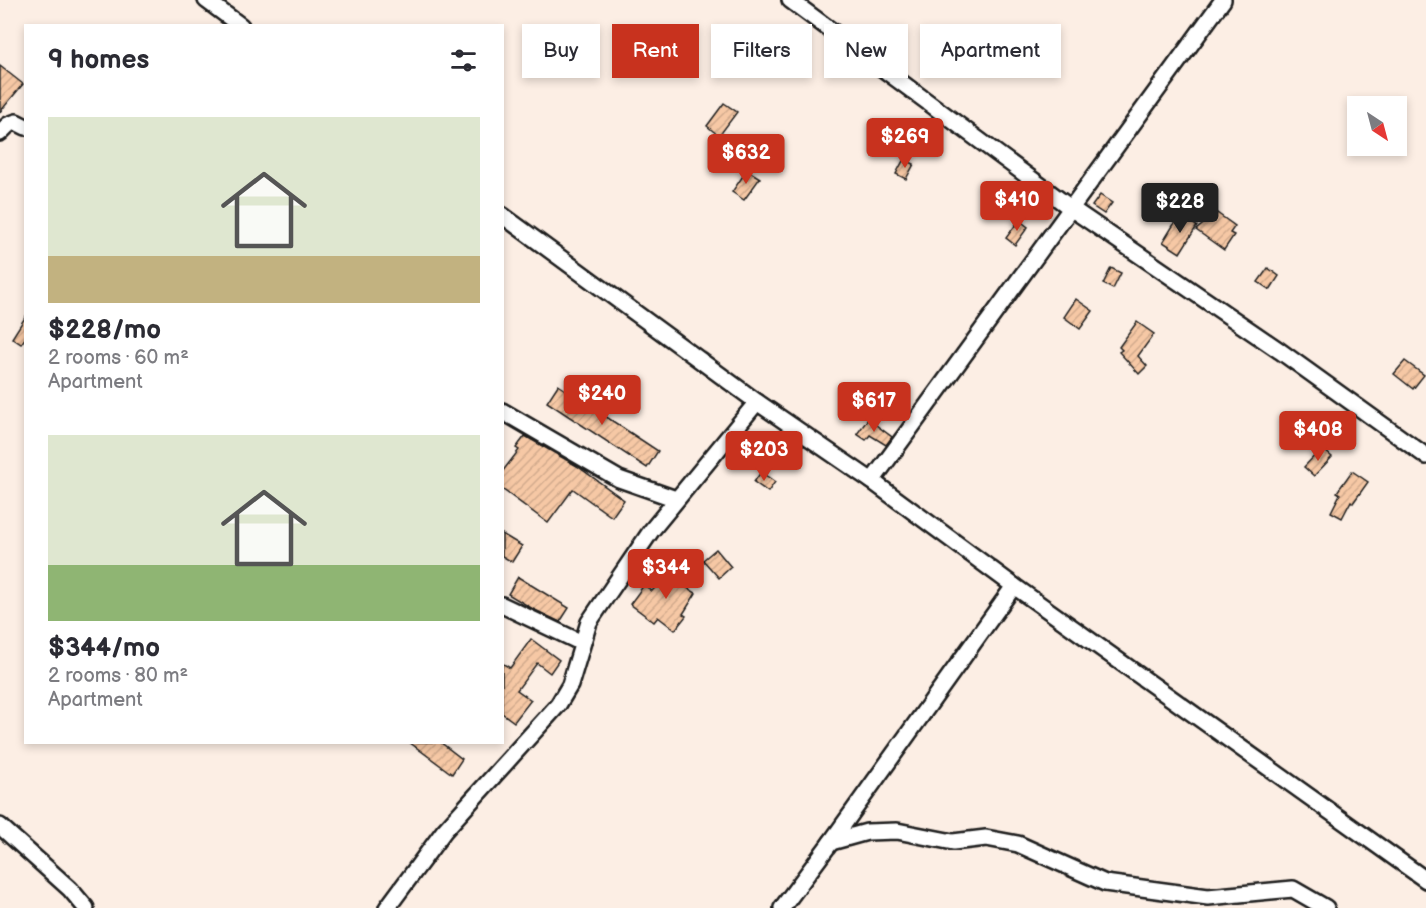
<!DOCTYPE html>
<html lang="en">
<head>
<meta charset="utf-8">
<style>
	body { margin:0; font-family:"Balsamiq Sans",sans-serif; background:#f2f2f3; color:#2b2b33; height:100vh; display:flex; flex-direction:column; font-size:22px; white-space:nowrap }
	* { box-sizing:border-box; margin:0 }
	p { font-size:20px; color:#7c7c81 }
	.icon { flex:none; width:33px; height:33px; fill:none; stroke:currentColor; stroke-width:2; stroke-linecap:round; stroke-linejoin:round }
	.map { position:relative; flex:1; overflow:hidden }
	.sheet { position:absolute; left:24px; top:24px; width:480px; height:720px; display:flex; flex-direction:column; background:#fff; border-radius:0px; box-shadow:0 3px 9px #0003 }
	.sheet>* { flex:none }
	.top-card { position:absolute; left:522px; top:24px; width:570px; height:54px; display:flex; gap:12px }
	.needle { width:39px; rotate:144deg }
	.buttons { position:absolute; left:1347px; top:96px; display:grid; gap:12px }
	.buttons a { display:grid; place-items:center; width:60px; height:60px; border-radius:0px; background:#fff; box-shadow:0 3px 9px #0003; font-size:30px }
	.price { position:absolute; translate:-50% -51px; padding:0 14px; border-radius:6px; background:#c8321e; color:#fff; font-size:20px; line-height:39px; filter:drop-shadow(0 2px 3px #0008) }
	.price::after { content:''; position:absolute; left:50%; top:36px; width:18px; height:14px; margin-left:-9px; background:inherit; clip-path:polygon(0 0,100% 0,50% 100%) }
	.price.active { background:#222; color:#fff }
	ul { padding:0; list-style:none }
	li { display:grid; align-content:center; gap:12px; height:318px; padding:0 24px }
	li span { display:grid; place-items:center; height:186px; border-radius:0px; color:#555 }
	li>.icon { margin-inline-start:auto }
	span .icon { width:108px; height:108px; fill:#fffc; stroke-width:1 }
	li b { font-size:26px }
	h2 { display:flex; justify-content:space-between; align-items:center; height:72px; padding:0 24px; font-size:26px }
	.chip { padding:0 21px; border-radius:0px; background:#fff; box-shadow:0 3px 9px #0003; font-size:21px; line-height:54px }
	.chip.active { background:#c8321e; color:#fff }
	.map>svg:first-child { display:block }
</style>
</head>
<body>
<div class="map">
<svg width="1426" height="908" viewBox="0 0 1426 908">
	<defs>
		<pattern id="building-hatch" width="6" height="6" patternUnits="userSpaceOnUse" patternTransform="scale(1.5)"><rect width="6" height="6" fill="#f6c8a5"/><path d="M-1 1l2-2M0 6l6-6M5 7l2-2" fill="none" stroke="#d2ab8d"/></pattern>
	</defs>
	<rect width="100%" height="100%" fill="#fceee4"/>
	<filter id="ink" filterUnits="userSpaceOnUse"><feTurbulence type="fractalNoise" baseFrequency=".0167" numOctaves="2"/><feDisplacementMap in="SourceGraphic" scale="12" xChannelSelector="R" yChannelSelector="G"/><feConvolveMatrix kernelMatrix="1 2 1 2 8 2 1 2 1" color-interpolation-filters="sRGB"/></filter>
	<g filter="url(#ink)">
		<g fill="url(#building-hatch)" stroke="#1c1c1c" stroke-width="1.5">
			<path d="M 938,30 L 946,36 L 950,31 L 968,45 L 966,48 L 969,50 L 954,70 L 949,67 L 945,72 L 926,57 L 934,47 L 928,43 Z"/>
			<path d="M 0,66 L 23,84 L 0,112 Z"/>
			<path d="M 724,103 L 737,112 L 719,136 L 707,126 Z"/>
			<path d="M 904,159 L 914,164 L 906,179 L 896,174 Z"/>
			<path d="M 747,170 L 760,178 L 744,200 L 732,192 Z"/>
			<path d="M 1100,195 L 1112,203 L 1104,214 L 1092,206 Z"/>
			<path d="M 1217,213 L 1235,226 L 1230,233 L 1234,235 L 1224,250 L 1196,230 Z"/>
			<path d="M 1179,216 L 1197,226 L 1180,253 L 1163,242 Z"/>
			<path d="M 1019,220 L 1028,227 L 1015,245 L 1006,238 Z"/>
			<path d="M 1111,268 L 1121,273 L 1113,289 L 1103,284 Z"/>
			<path d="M 1268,268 L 1279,276 L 1270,290 L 1258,282 Z"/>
			<path d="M 1076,299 L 1093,311 L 1080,329 L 1064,317 Z"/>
			<path d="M 26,316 L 26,337 L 21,344 L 12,338 Z"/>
			<path d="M 1137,322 L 1154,334 L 1138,356 L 1147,366 L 1139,374 L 1119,352 L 1122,350 L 1119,347 Z"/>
			<path d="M 1405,361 L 1424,375 L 1413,389 L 1394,374 Z"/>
			<path d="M 558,385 L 658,451 L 647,468 L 547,402 Z"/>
			<path d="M 868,419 L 892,437 L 886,445 L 870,435 L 866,440 L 857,434 Z"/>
			<path d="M 525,436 L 577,466 L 624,500 L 612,517 L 573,489 L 548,523 L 502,489 L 502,472 L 519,450 L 516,448 Z"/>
			<path d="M 1322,448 L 1332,457 L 1314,476 L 1304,467 Z"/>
			<path d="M 1352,471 L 1368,482 L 1353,503 L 1351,501 L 1342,518 L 1331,512 L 1340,494 L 1337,492 Z"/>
			<path d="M 761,472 L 775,482 L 768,492 L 754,482 Z"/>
			<path d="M 502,534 L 522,546 L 512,562 L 502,556 Z"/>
			<path d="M 716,549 L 731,567 L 719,578 L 703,560 Z"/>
			<path d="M 674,568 L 688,581 L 684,586 L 696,593 L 683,614 L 686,616 L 675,630 L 658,617 L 654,622 L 630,604 L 644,585 L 652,591 Z"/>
			<path d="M 518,577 L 569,608 L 560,622 L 533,609 L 508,594 Z"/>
			<path d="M 531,639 L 559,660 L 550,673 L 537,663 L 517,690 L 531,700 L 514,722 L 502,713 L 502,663 L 510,668 Z"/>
			<path d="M 409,742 L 440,742 L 462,759 L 452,774 Z"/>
		</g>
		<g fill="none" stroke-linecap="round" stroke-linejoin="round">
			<g stroke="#1c1c1c" stroke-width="20">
				<g id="minor">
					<path d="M 206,0 L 241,26"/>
					<path d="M 790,0 L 1072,209 L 1280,351 L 1426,456"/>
					<path d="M 0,133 L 8,125 L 16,122 L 26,127"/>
					<path d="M 502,215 L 757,402 L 872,481 L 1014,586 L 1426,880"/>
					<path d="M 502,411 L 619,479 L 676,499"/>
					<path d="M 872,481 L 1223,0"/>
					<path d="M 502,605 L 582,643"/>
					<path d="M 0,826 L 70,889 L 86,908"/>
					<path d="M 831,842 L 867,832 L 897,831 L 953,842 L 986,838 L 1018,844 L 1105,883 L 1208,897 L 1293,889 L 1326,908"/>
					<path d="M 387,908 L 444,831 L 558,705 L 570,685 L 589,622 L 608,594 L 651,531 L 757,402"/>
					<path d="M 782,908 L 831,842 L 1014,586"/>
				</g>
			</g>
			<use href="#minor" stroke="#fff" stroke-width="15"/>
		</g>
	</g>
</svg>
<div class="buttons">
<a><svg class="needle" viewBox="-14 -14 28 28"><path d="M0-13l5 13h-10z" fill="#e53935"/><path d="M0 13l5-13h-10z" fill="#7c7c81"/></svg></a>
</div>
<b class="price" style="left:905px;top:169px">$269</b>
<b class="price" style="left:746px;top:185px">$632</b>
<b class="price" style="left:1017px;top:232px">$410</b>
<b class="price active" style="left:1180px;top:234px">$228</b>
<b class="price" style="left:602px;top:426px">$240</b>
<b class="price" style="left:874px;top:433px">$617</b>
<b class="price" style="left:1318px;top:462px">$408</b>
<b class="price" style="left:764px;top:482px">$203</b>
<b class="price" style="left:666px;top:600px">$344</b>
<div class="top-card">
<a class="chip">Buy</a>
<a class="chip active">Rent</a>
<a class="chip">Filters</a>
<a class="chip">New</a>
<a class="chip">Apartment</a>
</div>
<section class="sheet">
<h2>9 homes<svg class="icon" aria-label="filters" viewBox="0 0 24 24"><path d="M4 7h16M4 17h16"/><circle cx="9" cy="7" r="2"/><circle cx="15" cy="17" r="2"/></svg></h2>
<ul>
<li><span style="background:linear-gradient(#dfe7d0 75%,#c2b280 0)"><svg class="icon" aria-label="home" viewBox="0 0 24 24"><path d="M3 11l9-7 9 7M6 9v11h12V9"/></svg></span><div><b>$228/mo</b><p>2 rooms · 60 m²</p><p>Apartment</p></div></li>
<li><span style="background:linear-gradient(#dfe7d0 70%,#8fb573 0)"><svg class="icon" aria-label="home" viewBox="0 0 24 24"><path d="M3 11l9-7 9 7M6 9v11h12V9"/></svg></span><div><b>$344/mo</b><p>2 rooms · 80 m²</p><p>Apartment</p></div></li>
</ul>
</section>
</div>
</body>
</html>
